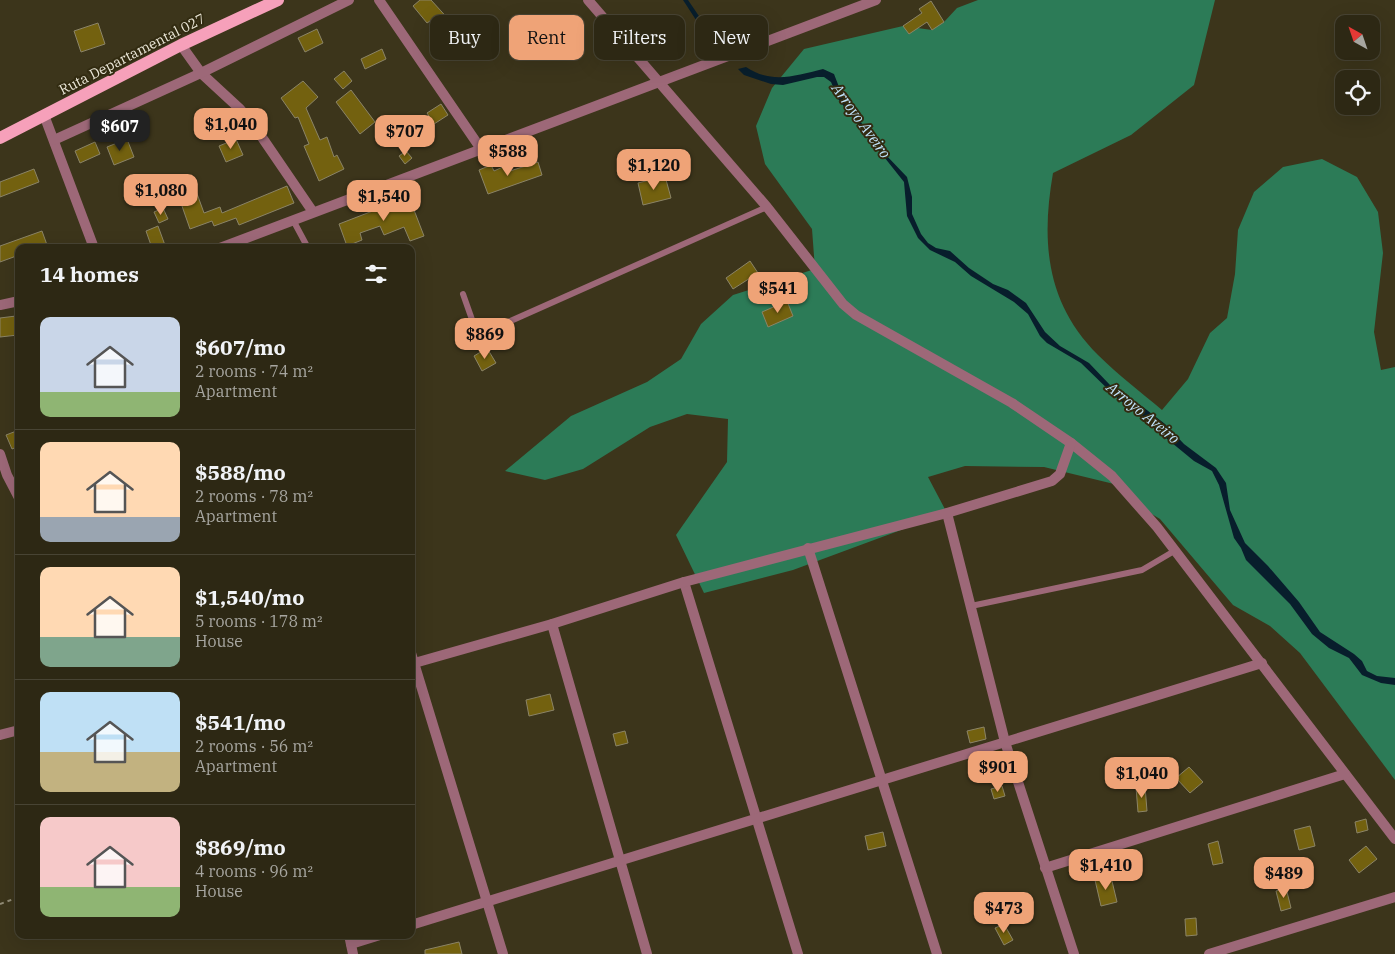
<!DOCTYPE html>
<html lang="en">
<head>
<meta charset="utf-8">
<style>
	body { margin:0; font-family:"IBM Plex Serif",serif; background:#35301d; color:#f1f3f6; height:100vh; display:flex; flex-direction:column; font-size:19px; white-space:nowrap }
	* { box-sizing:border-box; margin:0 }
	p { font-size:16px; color:#a7a6a0 }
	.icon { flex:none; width:28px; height:28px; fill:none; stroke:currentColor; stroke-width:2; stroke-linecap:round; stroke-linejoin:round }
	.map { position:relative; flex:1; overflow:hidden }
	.side { position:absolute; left:15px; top:244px; width:400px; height:695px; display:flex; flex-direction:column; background:#2d2814; border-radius:10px; box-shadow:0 5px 20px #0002,0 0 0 1px #484434 }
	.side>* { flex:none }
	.banner { position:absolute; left:430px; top:15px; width:475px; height:45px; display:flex; gap:10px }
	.needle { width:32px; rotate:320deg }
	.buttons { position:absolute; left:1335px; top:15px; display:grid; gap:10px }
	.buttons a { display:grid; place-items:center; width:45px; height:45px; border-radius:10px; background:#2d2814; box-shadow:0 5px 20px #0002,0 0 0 1px #484434; font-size:25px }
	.price { position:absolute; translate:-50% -42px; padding:0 11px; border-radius:10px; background:#efa377; color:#111; font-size:16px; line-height:32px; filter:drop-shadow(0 1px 2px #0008) }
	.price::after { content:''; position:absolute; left:50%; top:30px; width:15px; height:11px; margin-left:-8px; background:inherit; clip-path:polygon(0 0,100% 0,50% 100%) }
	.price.on { background:#222; color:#fff }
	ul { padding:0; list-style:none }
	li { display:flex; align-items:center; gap:15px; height:125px; padding:0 25px }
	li+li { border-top:1px solid #484434 }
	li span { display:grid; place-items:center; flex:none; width:140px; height:100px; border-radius:10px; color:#555 }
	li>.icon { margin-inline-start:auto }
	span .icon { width:60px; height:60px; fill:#fffc; stroke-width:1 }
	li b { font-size:21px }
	h2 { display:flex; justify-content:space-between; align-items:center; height:60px; padding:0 25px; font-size:21px }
	.pill { padding:0 18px; border-radius:10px; background:#2d2814; box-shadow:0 5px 20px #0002,0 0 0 1px #484434; font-size:18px; line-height:45px }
	.pill.on { background:#efa377; color:#111 }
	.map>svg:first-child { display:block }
</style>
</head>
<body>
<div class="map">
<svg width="1395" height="954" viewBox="0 0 1395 954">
	<rect width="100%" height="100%" fill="#3c351b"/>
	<path fill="#2c7b57" d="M 978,0 L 1215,0 L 1194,85 L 1131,135 L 1053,173 C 1041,242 1046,303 1098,355 C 1118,375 1141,392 1162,410 L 1188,379 L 1210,333 L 1227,318 L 1235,274 L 1238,230 L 1254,192 L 1283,167 L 1322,159 L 1357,177 L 1378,212 L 1383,253 L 1374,332 L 1381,370 L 1395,367 L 1395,780 L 1300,653 L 1270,626 L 1233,605 L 1160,519 L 1127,499 L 1114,484 L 1044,467 L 965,466 L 928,477 L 947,513 L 793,570 L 704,593 L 676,535 L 727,462 L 728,419 L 687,414 L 650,427 L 583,469 L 545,480 L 505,471 L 571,416 L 647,382 L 681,359 L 701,324 L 733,295 L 815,269 L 812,229 L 765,164 L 756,126 L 772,88 L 804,49 L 903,26 L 932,30 L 944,22 L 957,8 Z"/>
	<g fill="#081e2c">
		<path d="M 683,0 L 688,0 L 716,41 L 729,50 L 724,53 L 713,46 Z"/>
		<path d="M 746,67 C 771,84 795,76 823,69 L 834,74 L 844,100 L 885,154 L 907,177 L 912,197 L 912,214 L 921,234 L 928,243 L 936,248 L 950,251 L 969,268 L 993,284 L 1008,290 L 1026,303 L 1045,332 L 1060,346 L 1089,363 L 1110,385 L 1143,407 L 1165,424 L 1184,444 L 1216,468 L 1226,483 L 1230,510 L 1245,543 L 1268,566 L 1299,602 L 1320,632 L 1354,654 L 1362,661 L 1367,671 L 1377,676 L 1395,678 L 1395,685 L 1381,683 L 1362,675 L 1349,658 L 1329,648 L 1312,634 L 1290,604 L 1246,560 L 1241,548 L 1234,538 L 1219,485 L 1212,471 L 1194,461 L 1116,397 L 1081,363 L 1047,343 L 1040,336 L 1028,314 L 1014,302 L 971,276 L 955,262 L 930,250 L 918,238 L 907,216 L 904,182 L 838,99 L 831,82 L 824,77 L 817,77 L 783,85 L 771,84 L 744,75 L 738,69 Z"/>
	</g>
	<g fill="#73610f" stroke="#8b8467">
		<path d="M 420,0 L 431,0 L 462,34 L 452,42 L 433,19 L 427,23 L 413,6 Z"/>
		<path d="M 931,1 L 944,22 L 932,30 L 927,22 L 909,34 L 903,26 L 922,13 L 919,9 Z"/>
		<path d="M 98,23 L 105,44 L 81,52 L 74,31 Z"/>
		<path d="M 317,29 L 323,43 L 305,52 L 298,38 Z"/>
		<path d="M 484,39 L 490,52 L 480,57 L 473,44 Z"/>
		<path d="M 382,49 L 386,59 L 365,69 L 361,59 Z"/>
		<path d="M 344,71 L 352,81 L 343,89 L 334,79 Z"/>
		<path d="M 303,81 L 318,97 L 306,108 L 320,140 L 327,137 L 334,157 L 337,155 L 344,169 L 319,181 L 304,146 L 309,144 L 298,117 L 295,118 L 281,98 Z"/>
		<path d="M 351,90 L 375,122 L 360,134 L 336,102 Z"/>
		<path d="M 441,104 L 448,115 L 434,124 L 427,113 Z"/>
		<path d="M 127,139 L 134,157 L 114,165 L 107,147 Z"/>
		<path d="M 236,139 L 243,155 L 226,162 L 219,146 Z"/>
		<path d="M 95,142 L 100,154 L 80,163 L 75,151 Z"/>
		<path d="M 406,151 L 412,158 L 405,164 L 399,156 Z"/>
		<path d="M 538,162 L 542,175 L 488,194 L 479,170 L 491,165 L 494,171 L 507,165 L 510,171 Z"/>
		<path d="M 34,169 L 39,182 L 0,197 L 0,182 Z"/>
		<path d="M 665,176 L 671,198 L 643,205 L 638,183 Z"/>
		<path d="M 191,177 L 204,213 L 220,207 L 222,213 L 287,186 L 294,203 L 239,225 L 236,218 L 214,226 L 212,221 L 190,229 L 174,183 Z"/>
		<path d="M 409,197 L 424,236 L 410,241 L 404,227 L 384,235 L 380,226 L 360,233 L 362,240 L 347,246 L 339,224 Z"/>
		<path d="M 163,208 L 168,219 L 159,223 L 154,212 Z"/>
		<path d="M 158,226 L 166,248 L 152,248 L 146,231 Z"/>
		<path d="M 42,231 L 47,245 L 39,248 L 19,248 L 19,255 L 0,262 L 0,246 Z"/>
		<path d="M 750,261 L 758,273 L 733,289 L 726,278 Z"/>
		<path d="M 787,301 L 793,316 L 768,327 L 762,312 Z"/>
		<path d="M 16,316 L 18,335 L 0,337 L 0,318 Z"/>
		<path d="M 487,348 L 496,363 L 482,371 L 474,356 Z"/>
		<path d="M 19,430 L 19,446 L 12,449 L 6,435 Z"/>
		<path d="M 550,694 L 554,710 L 529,716 L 526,700 Z"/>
		<path d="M 984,727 L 986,739 L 970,743 L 967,731 Z"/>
		<path d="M 625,731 L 628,743 L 616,746 L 613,734 Z"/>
		<path d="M 1189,767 L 1203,782 L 1190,793 L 1176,778 Z"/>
		<path d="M 1002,786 L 1005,796 L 994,799 L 991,789 Z"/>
		<path d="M 1145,786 L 1147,811 L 1138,812 L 1136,787 Z"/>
		<path d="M 1366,819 L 1368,830 L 1357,833 L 1355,822 Z"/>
		<path d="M 1310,826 L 1315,846 L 1299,850 L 1294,830 Z"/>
		<path d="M 883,832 L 886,846 L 868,850 L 865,836 Z"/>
		<path d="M 1218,841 L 1223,863 L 1213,865 L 1208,844 Z"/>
		<path d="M 1366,846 L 1377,859 L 1359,873 L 1349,860 Z"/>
		<path d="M 1111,877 L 1117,902 L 1101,906 L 1095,880 Z"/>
		<path d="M 1286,888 L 1291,908 L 1281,911 L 1276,891 Z"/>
		<path d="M 1196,918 L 1197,935 L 1186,936 L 1185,919 Z"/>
		<path d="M 1004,924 L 1013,940 L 1004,945 L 995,928 Z"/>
		<path d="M 459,942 L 462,954 L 425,954 L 425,950 Z"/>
	</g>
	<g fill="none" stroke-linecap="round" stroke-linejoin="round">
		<path stroke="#918b76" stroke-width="2" stroke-dasharray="4 4" stroke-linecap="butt" d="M 0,904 L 19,897"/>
		<g stroke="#9d6878" stroke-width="6">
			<path d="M 293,220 L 308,248"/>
			<path d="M 463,294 L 475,328 L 488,331 L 767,207"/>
			<path d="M 971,606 L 1142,570 L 1176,550"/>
		</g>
		<g stroke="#9d6878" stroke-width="10">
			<path d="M 379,0 L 481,149"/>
			<path d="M 588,0 L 767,207 L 843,304 L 856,315 L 1012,403 L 1071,443 L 1112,476 L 1157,527 L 1395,839"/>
			<path d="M 181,45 L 201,73 L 240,109 L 255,127 L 313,212"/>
			<path d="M 44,115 L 94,248"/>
			<path d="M 54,140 L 201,73 L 349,0"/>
			<path d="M 220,248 L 876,0"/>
			<path d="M 0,305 L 19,301"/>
			<path d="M 0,454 L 7,475 L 19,498"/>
			<path d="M 947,513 L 1005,742 L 1074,954"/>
			<path d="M 808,548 L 937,954"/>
			<path d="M 684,582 L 798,954"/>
			<path d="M 552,624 L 647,954"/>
			<path d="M 411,653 L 503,954"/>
			<path d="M 411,664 L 552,624 L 684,582 L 947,513 L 1052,481 L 1060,474 L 1071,443"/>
			<path d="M 0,735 L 19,730"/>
			<path d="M 1045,868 L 1345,774"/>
			<path d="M 411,925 L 1262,663"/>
			<path d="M 349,935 L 353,954"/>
			<path d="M 351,944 L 380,935"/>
			<path d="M 1209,954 L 1395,897"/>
		</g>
		<path stroke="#f6a0ba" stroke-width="12" d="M 0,138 L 181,45 L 278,0"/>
	</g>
	<g text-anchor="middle" stroke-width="4" stroke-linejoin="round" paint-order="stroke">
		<g font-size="14" fill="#ece8d9" stroke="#322b11">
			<text transform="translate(132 54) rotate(-27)" y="5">Ruta Departamental 027</text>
		</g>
		<g font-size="15" font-style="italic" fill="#c2e6ff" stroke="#322b11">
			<text transform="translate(861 121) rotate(54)" y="5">Arroyo Aveiro</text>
			<text transform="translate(1143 413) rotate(39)" y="5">Arroyo Aveiro</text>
		</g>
	</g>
</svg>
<div class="buttons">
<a><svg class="needle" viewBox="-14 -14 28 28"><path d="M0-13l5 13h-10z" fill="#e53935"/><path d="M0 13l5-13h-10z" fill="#a7a6a0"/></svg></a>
<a><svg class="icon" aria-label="locate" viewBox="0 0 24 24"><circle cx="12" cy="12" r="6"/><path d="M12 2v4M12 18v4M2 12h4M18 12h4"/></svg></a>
</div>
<b class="price" style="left:231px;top:150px">$1,040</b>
<b class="price on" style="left:120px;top:152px">$607</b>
<b class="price" style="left:405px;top:157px">$707</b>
<b class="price" style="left:508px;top:177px">$588</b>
<b class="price" style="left:654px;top:191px">$1,120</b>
<b class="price" style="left:161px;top:216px">$1,080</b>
<b class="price" style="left:384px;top:222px">$1,540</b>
<b class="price" style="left:778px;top:314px">$541</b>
<b class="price" style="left:485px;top:360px">$869</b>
<b class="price" style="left:998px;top:793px">$901</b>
<b class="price" style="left:1142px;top:799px">$1,040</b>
<b class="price" style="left:1106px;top:891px">$1,410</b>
<b class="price" style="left:1284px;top:899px">$489</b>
<b class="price" style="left:1004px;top:934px">$473</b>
<div class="banner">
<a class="pill">Buy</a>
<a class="pill on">Rent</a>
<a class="pill">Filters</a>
<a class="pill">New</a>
</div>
<section class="side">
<h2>14 homes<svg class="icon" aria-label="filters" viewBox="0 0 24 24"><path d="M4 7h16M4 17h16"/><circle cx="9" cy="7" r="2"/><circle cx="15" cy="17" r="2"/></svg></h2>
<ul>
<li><span style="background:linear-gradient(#c9d6e8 75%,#8fb573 0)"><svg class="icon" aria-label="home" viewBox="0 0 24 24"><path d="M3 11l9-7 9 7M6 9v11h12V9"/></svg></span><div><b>$607/mo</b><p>2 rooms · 74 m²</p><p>Apartment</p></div></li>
<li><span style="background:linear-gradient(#ffd9b3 75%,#9aa5b1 0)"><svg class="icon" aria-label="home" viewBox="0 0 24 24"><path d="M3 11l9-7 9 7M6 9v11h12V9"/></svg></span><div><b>$588/mo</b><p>2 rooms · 78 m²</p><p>Apartment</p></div></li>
<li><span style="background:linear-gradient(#ffd9b3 70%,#7fa58c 0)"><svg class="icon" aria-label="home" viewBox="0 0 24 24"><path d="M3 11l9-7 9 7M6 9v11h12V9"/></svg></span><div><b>$1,540/mo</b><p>5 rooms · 178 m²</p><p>House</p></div></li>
<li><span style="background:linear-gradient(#bfe0f5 60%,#c2b280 0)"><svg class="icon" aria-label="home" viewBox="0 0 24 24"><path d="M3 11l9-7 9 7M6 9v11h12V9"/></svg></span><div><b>$541/mo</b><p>2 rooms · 56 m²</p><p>Apartment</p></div></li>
<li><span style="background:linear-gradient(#f6c9c9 70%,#8fb573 0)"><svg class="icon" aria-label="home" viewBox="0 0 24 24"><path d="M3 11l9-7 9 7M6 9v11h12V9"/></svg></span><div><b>$869/mo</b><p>4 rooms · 96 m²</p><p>House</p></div></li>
</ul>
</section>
</div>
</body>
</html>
